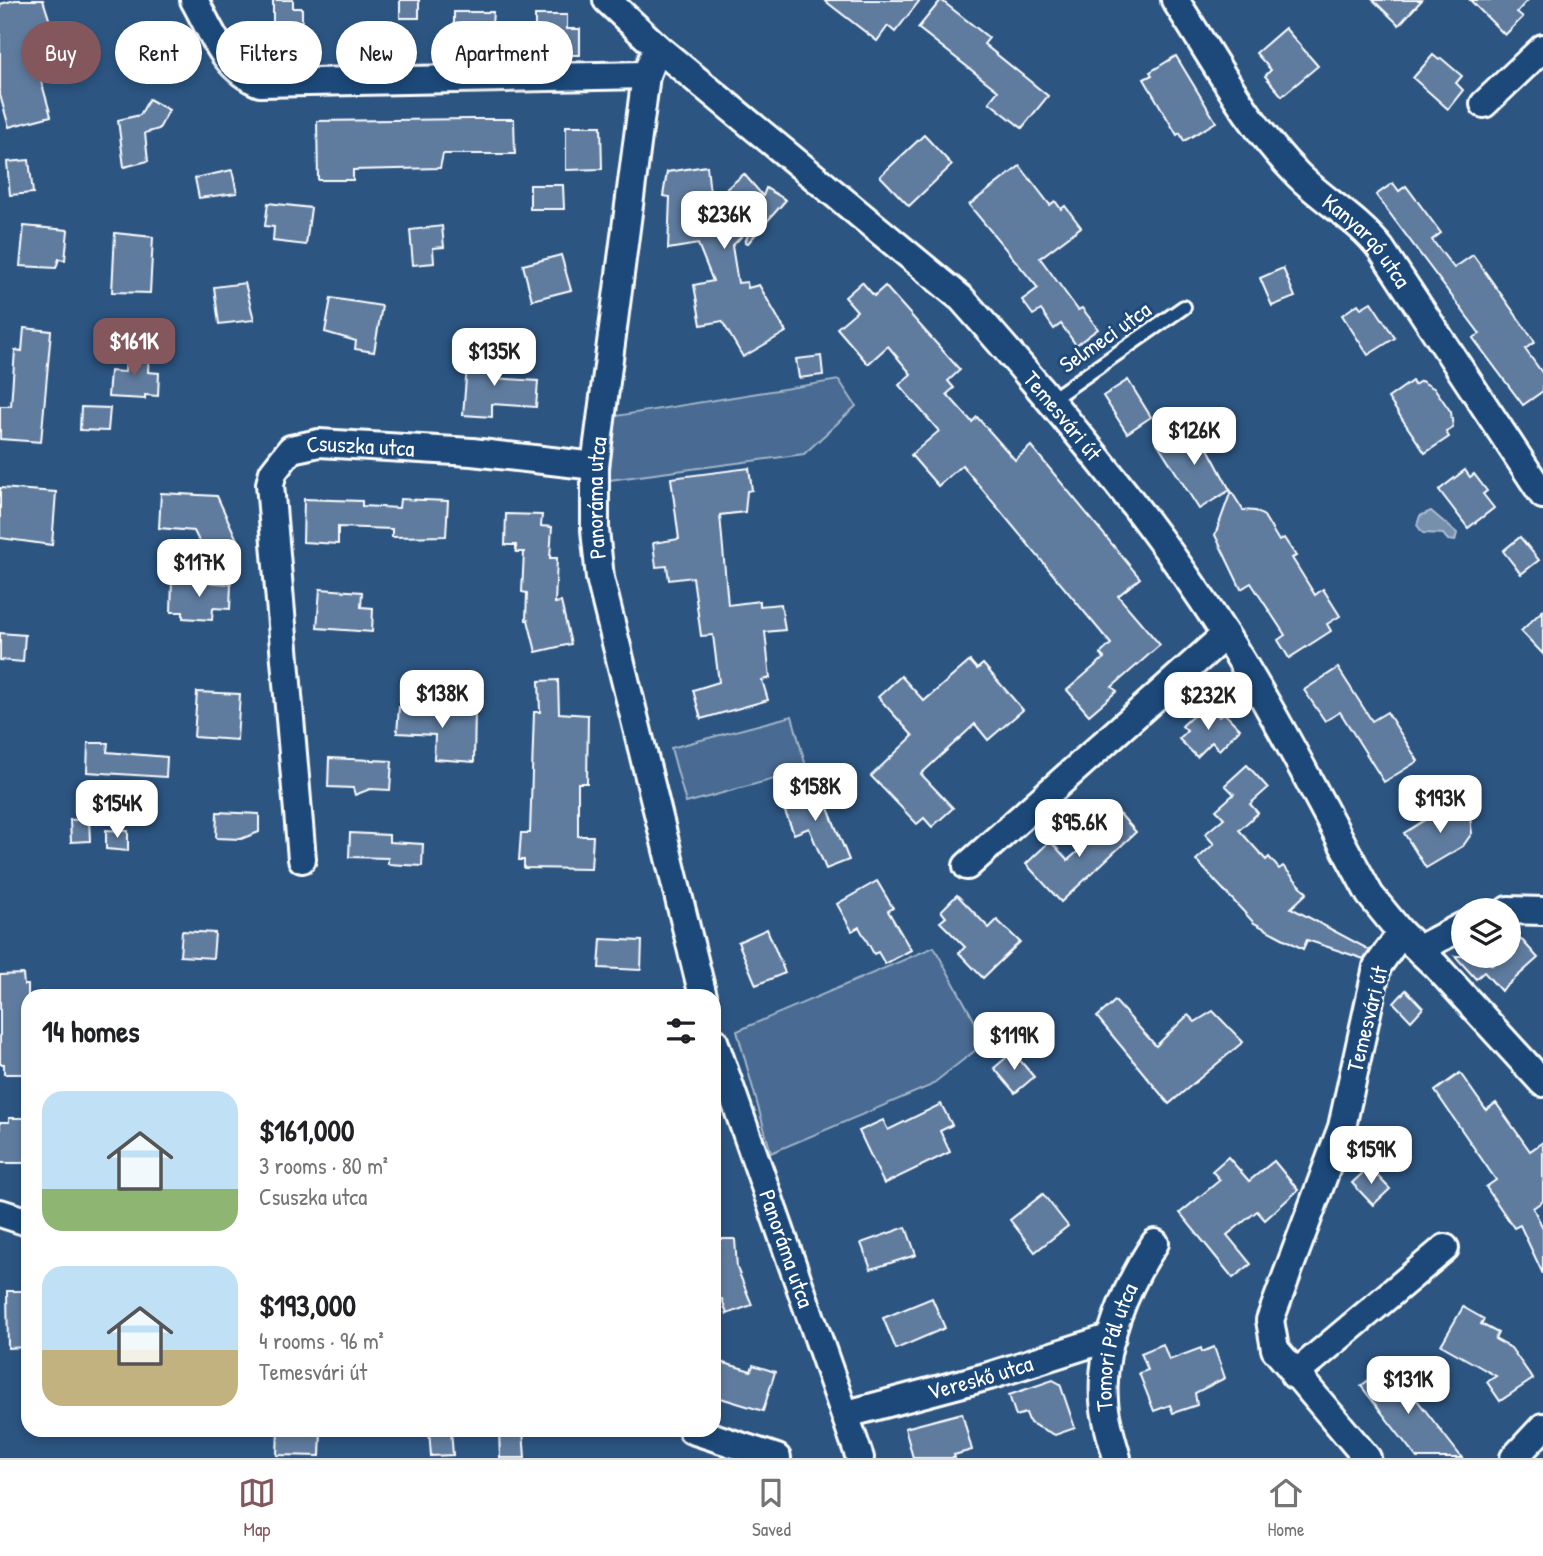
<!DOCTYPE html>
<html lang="en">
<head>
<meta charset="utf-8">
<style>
	body { margin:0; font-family:"Patrick Hand",sans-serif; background:#f2f2f2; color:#202124; height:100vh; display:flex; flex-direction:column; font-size:26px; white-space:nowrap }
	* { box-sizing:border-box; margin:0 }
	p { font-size:23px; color:#757577 }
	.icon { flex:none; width:38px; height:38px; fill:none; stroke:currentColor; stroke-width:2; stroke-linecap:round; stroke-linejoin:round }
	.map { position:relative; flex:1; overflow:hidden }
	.details { position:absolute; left:21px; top:989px; width:700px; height:448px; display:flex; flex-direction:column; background:#fff; border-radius:21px; box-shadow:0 4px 10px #0003 }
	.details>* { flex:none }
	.banner { position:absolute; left:21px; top:21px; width:700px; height:63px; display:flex; gap:14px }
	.buttons { position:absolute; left:1451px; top:898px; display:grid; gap:14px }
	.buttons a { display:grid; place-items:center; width:70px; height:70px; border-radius:50%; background:#fff; box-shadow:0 4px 10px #0003; font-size:35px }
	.price { position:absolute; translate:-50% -60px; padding:0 16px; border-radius:14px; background:#fff; color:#222; font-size:23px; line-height:46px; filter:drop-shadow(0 2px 4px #0008) }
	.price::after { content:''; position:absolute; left:50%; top:42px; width:21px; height:16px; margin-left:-10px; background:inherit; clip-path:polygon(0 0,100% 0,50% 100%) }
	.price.current { background:#84575d; color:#fff }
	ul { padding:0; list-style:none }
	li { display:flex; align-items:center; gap:21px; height:175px; padding:0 21px }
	li span { display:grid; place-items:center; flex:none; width:196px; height:140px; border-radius:21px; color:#555 }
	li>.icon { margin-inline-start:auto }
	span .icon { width:84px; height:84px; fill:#fffc; stroke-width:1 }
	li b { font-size:30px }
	h2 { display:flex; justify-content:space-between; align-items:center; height:84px; padding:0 21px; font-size:30px }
	.tag { padding:0 24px; border-radius:32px; background:#fff; box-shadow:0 4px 10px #0003; font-size:24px; line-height:63px }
	.tag.current { background:#84575d; color:#fff }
	.tab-bar { display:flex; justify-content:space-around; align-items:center; height:98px; border-top:2px solid #e0e0e0; background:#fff; font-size:19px; color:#757577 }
	.tab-bar a { display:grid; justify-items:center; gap:4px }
	.tab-bar .current { color:#84575d }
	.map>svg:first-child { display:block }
</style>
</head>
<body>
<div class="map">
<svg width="1543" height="1458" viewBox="0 0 1543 1458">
	<rect width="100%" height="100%" fill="#2c5582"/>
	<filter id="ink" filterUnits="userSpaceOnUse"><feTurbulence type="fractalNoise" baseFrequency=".0143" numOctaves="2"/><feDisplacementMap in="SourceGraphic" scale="14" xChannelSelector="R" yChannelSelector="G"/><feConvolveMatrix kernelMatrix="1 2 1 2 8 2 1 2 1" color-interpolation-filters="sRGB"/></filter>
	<g filter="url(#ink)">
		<g fill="#486b92" stroke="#a4b5c8" stroke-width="2">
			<path d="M 839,380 L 856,406 L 804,454 L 609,480 L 616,416 Z"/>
			<path d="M 792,716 L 807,770 L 686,803 L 671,748 Z"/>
			<path d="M 934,947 L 986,1042 L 930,1086 L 771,1153 L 737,1031 Z"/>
		</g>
		<path fill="#748fad" stroke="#acbcce" stroke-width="2" d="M 1431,511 L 1457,533 L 1455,541 L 1448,540 L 1443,534 L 1423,533 L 1417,525 L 1420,516 Z"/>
		<g fill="#5e7c9f" stroke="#fff" stroke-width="2">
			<path d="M 15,0 L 43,0 L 54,34 L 30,41 L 51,116 L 9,127 L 0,95 L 0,4 Z"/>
			<path d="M 273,0 L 293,0 L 293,8 L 302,8 L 302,47 L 283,47 L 283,30 L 273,31 Z"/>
			<rect x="400" y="0" width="19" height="18"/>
			<path d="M 824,0 L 920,0 L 895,32 L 888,26 L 877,41 Z"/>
			<path d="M 941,0 L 989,38 L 984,44 L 1048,96 L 1022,128 L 989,102 L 998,91 L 918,28 Z"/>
			<path d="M 1373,0 L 1422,0 L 1399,25 Z"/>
			<path d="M 1470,0 L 1528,0 L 1517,12 L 1523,17 L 1505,35 Z"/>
			<path d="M 454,12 L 493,12 L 490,50 L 465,49 L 465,45 L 454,44 Z"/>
			<path d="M 535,15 L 567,15 L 567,29 L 580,29 L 580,55 L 535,55 Z"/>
			<path d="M 1285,28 L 1318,66 L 1282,96 L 1265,76 L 1271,70 L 1256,53 Z"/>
			<path d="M 1433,55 L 1439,60 L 1441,58 L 1462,76 L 1456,83 L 1463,90 L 1448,109 L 1413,78 Z"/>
			<path d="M 1176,56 L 1216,122 L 1184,141 L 1180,133 L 1177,135 L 1144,79 L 1152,75 L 1150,72 Z"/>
			<path d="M 149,99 L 169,110 L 159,129 L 145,133 L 148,161 L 124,167 L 118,120 L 140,115 Z"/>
			<path d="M 471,119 L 514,119 L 515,154 L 443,154 L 440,168 L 353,170 L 353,180 L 318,180 L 317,121 Z"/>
			<path d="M 566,126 L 601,126 L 602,169 L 566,170 Z"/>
			<path d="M 924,135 L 952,165 L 909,206 L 880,176 Z"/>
			<path d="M 29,160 L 33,193 L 10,195 L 7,162 Z"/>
			<path d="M 707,166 L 711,202 L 744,174 L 763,196 L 766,188 L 786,200 L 748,243 L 745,242 L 752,226 L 732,246 L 738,283 L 747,282 L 748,288 L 759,285 L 786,332 L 743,357 L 722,321 L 701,325 L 694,285 L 713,281 L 698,244 L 668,249 L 670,197 L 663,196 L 667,172 Z"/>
			<path d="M 1020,166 L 1050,205 L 1055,201 L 1061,209 L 1065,206 L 1081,227 L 1040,258 L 1078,310 L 1082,308 L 1098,329 L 1076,345 L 1061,324 L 1054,329 L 1041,310 L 1033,315 L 1022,300 L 1038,288 L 969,205 Z"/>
			<path d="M 232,170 L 237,193 L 199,198 L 195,178 Z"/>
			<path d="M 1393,183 L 1399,191 L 1406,186 L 1441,233 L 1432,240 L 1454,268 L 1473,255 L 1535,342 L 1525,349 L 1543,374 L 1543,391 L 1523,405 L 1473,338 L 1480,334 L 1376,195 Z"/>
			<path d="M 530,185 L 563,185 L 564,209 L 530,209 Z"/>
			<path d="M 268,203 L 311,208 L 306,245 L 273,241 L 274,227 L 265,226 Z"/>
			<path d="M 24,226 L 68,230 L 65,260 L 59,259 L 56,268 L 20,266 Z"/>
			<path d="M 442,226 L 444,247 L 433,248 L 434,263 L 413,265 L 410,230 Z"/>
			<path d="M 115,233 L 153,237 L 150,293 L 112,292 Z"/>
			<path d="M 561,255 L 571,290 L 532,300 L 523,265 Z"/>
			<path d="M 1283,268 L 1295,297 L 1272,306 L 1260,278 Z"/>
			<path d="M 862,282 L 874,296 L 885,286 L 960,370 L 948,381 L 954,388 L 947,394 L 972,422 L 977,417 L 1015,460 L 1031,446 L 1140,578 L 1118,596 L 1160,645 L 1112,687 L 1117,691 L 1089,715 L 1067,690 L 1104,658 L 1100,654 L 1111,644 L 962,465 L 938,486 L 911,455 L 939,431 L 899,385 L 911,374 L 888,346 L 868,364 L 837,328 L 857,311 L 845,297 Z"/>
			<path d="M 245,283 L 254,320 L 219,324 L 214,287 Z"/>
			<path d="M 331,298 L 382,306 L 374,352 L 355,349 L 356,341 L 325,332 Z"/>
			<path d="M 1371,302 L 1395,338 L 1368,355 L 1342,315 L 1358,304 L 1361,308 Z"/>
			<path d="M 24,328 L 51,331 L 41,442 L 0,439 L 0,406 L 11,406 L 15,350 L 22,351 Z"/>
			<path d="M 126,351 L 149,352 L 148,372 L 159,373 L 158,396 L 145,395 L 145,399 L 108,397 L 110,371 L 125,372 Z"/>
			<path d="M 468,354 L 496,356 L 494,378 L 538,381 L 536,407 L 492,404 L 492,417 L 463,415 Z"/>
			<path d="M 821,356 L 823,375 L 799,378 L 796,359 Z"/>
			<path d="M 1128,380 L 1151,417 L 1127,433 L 1103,396 Z"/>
			<path d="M 1412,381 L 1414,385 L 1421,381 L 1435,389 L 1451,412 L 1453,428 L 1446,432 L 1449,437 L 1425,453 L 1388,398 Z"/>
			<path d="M 81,407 L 110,408 L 108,431 L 80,430 Z"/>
			<path d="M 1183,424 L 1199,449 L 1206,445 L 1230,490 L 1199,509 L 1156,441 Z"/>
			<path d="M 749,468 L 752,490 L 747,491 L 745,512 L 720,515 L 728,605 L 760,601 L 760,606 L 781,604 L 785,630 L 765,632 L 770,678 L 762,680 L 768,700 L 701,719 L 693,690 L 719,682 L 713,635 L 701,636 L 693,577 L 669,580 L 667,566 L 656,567 L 653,543 L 679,539 L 671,478 Z"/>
			<path d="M 1465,470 L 1470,477 L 1474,474 L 1487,491 L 1483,494 L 1494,508 L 1468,528 L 1439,490 Z"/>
			<path d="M 0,488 L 56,492 L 52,545 L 0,538 Z"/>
			<path d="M 1231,491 L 1243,510 L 1255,511 L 1264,516 L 1279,541 L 1284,538 L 1296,556 L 1292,558 L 1315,595 L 1323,589 L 1340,616 L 1327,624 L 1331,631 L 1289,658 L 1278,640 L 1285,635 L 1251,583 L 1241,589 L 1215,535 Z"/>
			<path d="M 161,493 L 217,496 L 239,544 L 208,559 L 194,531 L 159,528 Z"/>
			<path d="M 304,499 L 362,501 L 362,506 L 399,508 L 400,499 L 448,501 L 446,536 L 392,537 L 392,529 L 338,527 L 338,544 L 303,542 Z"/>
			<path d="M 506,514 L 542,515 L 541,526 L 552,527 L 550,558 L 557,558 L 555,603 L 561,602 L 571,644 L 536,652 L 528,620 L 526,620 L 527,593 L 522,592 L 524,552 L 516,552 L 516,545 L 505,545 Z"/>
			<path d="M 1520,537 L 1539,560 L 1521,574 L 1503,551 Z"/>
			<path d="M 172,580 L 231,584 L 230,609 L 213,608 L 212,620 L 183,618 L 183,612 L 171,612 Z"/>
			<path d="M 320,589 L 362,592 L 361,607 L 373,608 L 372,632 L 317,628 Z"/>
			<path d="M 1543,610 L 1543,654 L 1521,631 Z"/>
			<path d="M 0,633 L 25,635 L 23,662 L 0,660 Z"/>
			<path d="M 970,661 L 977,669 L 983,664 L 1023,710 L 988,740 L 975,724 L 921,774 L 953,808 L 932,827 L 924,818 L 917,824 L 871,776 L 913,736 L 878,697 L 901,676 L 924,701 Z"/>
			<path d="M 1338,668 L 1372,721 L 1387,712 L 1418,761 L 1384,782 L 1340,712 L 1325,721 L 1304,690 Z"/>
			<path d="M 558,680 L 559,713 L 588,715 L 587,783 L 578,783 L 578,836 L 593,836 L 591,869 L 524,868 L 524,860 L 519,860 L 521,833 L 530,833 L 534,712 L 540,712 L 539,681 Z"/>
			<path d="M 197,692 L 240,694 L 237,740 L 194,737 Z"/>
			<path d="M 399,707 L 475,709 L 474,762 L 434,759 L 435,735 L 397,733 Z"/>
			<path d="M 1211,708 L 1219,717 L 1224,713 L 1240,729 L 1219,750 L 1212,742 L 1197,757 L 1179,739 L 1187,731 L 1182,726 L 1197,712 L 1202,717 Z"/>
			<path d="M 88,743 L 108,743 L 107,752 L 167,757 L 166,777 L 87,772 Z"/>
			<path d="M 329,758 L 392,761 L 390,790 L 370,789 L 355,795 L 353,788 L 328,787 Z"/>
			<path d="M 1247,765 L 1268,788 L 1250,804 L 1258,813 L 1239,830 L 1266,860 L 1269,857 L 1279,869 L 1283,866 L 1307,893 L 1291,908 L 1370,950 L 1364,959 L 1307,940 L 1303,949 L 1254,923 L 1196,860 L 1214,844 L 1205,834 L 1224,818 L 1216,810 L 1234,794 L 1225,785 Z"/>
			<path d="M 812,783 L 816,792 L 821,791 L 849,860 L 826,869 L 809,828 L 794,834 L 779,797 Z"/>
			<path d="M 1457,808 L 1470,817 L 1472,833 L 1463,846 L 1426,868 L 1404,833 L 1441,810 Z"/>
			<path d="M 217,812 L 259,814 L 259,832 L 241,839 L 216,838 Z"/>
			<path d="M 1120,814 L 1136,832 L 1061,902 L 1026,864 L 1050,841 L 1068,860 Z"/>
			<path d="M 89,819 L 90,841 L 71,842 L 70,820 Z"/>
			<path d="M 106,830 L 128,831 L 128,851 L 106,849 Z"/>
			<path d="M 350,833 L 389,835 L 389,842 L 423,844 L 422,866 L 388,864 L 388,858 L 349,857 Z"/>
			<path d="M 877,881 L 893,908 L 888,911 L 911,950 L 885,964 L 878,952 L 874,954 L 859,927 L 852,931 L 837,904 Z"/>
			<path d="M 957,895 L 989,928 L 997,920 L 1020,942 L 983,978 L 959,953 L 965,947 L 940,922 L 946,917 L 941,911 Z"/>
			<path d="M 767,929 L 785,973 L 756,985 L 738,942 Z"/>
			<path d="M 182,931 L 215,933 L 213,958 L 180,956 Z"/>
			<path d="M 601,939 L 642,941 L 641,970 L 599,968 Z"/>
			<path d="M 1521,939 L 1538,958 L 1501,991 L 1484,972 L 1476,979 L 1455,956 L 1483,956 L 1492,965 L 1502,956 L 1508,956 L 1508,950 Z"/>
			<path d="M 23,974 L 24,985 L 28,985 L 28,1074 L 4,1074 L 4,1064 L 0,1064 L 0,975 Z"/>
			<path d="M 1406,990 L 1423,1008 L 1411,1021 L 1394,1003 Z"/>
			<path d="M 1115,1001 L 1156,1046 L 1188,1015 L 1195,1022 L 1213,1011 L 1243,1042 L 1169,1104 L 1097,1017 Z"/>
			<path d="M 1013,1052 L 1034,1077 L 1015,1093 L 994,1068 Z"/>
			<path d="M 1460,1073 L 1486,1110 L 1496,1103 L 1530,1151 L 1543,1142 L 1543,1201 L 1533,1208 L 1543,1228 L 1543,1274 L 1520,1225 L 1514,1228 L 1486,1187 L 1496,1180 L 1435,1091 Z"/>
			<path d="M 941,1104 L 952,1125 L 940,1131 L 950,1152 L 884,1184 L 859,1131 L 883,1120 L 888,1130 Z"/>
			<path d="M 9,1118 L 28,1118 L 28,1163 L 0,1163 L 0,1122 L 9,1122 Z"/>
			<path d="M 1228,1157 L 1249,1181 L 1274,1161 L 1298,1190 L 1265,1220 L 1257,1211 L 1227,1235 L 1251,1264 L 1233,1278 L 1180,1213 L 1220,1180 L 1212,1171 Z"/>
			<path d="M 1369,1167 L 1390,1189 L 1373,1205 L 1352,1183 Z"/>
			<path d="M 1043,1194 L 1068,1226 L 1035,1252 L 1010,1220 Z"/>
			<path d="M 906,1227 L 916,1255 L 871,1269 L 861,1243 Z"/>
			<path d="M 714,1239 L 735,1239 L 737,1268 L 752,1305 L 727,1314 L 722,1299 L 714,1300 Z"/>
			<path d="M 7,1291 L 28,1291 L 28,1347 L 8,1348 Z"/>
			<path d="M 932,1298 L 945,1328 L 896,1349 L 883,1318 Z"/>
			<path d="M 1463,1307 L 1484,1319 L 1481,1324 L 1498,1333 L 1495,1339 L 1511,1348 L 1533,1379 L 1500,1401 L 1487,1382 L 1496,1376 L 1441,1345 Z"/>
			<path d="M 1163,1344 L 1169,1360 L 1201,1348 L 1202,1352 L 1214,1347 L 1225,1378 L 1195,1393 L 1197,1405 L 1173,1413 L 1170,1405 L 1154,1411 L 1139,1373 L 1148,1370 L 1141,1353 Z"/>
			<path d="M 714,1360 L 751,1371 L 753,1365 L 775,1372 L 763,1411 L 714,1396 Z"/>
			<path d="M 1389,1364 L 1428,1414 L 1462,1458 L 1417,1458 L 1361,1386 Z"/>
			<path d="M 1053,1380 L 1060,1384 L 1075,1428 L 1055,1435 L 1030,1423 L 1026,1413 L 1016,1416 L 1009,1395 Z"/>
			<path d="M 962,1413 L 972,1450 L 954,1455 L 955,1458 L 913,1458 L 905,1428 Z"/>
			<path d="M 278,1430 L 321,1430 L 320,1456 L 277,1455 Z"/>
			<path d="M 429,1430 L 451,1430 L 453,1455 L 431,1456 Z"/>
			<path d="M 499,1430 L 523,1430 L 525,1458 L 500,1458 Z"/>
		</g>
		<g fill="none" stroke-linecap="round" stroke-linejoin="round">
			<g stroke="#fff" stroke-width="18">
				<path id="service" d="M 1049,401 L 1184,307"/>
			</g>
			<g stroke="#fff" stroke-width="32">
				<g id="minor">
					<path d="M 194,0 C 212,32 224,69 260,83 L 646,75"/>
					<path d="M 607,0 L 657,47"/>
					<path id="s1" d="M 1175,0 C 1213,58 1248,125 1298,175 C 1325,202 1358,219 1381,249 L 1543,495"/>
					<path d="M 1484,104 L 1543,48"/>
					<path id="s2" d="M 302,859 L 270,484 L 273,472 L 291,449 L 319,443 L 472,452 L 595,466"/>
					<path d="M 967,866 L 1225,635"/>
					<path d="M 1508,910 L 1543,911"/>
					<path d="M 1401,933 L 1436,966 L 1543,1083"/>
					<path d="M 1419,949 L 1463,926"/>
					<path id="s3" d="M 703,996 L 600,578 L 595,530 L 595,466 L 646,75 L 657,47 L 962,299 C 1056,405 1150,516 1226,636 C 1279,719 1323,809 1370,895 L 1401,933 L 1377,967 L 1342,1127 L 1270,1320 L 1275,1349 L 1367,1458"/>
					<path id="s4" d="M 714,1041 L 860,1458"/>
					<path d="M 0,1213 L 28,1222"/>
					<path d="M 1294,1375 L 1445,1248"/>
					<path id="s5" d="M 847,1414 L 989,1376 L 1112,1337"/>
					<path d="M 692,1430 L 777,1458"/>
					<path id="s6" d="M 1117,1458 C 1112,1439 1105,1420 1104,1400 C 1100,1346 1126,1286 1155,1243"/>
					<path d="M 1514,1458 L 1543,1427"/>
				</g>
			</g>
			<use href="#service" stroke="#1f4a7a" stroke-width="12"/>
			<use href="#minor" stroke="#1f4a7a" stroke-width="26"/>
		</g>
	</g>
	<g text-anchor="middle" stroke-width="6" stroke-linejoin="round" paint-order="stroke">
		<g font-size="23" fill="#fff" stroke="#1f4a7a">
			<text dy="8" stroke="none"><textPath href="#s1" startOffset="310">Kanyargó utca</textPath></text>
			<text transform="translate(1105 337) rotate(-35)" y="8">Selmeci utca</text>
			<text dy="8" stroke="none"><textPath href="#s3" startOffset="1517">Temesvári út</textPath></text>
			<text dy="8" stroke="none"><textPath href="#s2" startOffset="488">Csuszka utca</textPath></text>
			<text dy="8" stroke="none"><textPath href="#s3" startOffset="511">Panoráma utca</textPath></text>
			<text transform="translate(1367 1019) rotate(-76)" y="8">Temesvári út</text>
			<text dy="8" stroke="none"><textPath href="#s4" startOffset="220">Panoráma utca</textPath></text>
			<text dy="8" stroke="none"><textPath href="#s6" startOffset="114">Tomori Pál utca</textPath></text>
			<text dy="8" stroke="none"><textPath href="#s5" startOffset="138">Vereskő utca</textPath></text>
		</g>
	</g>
</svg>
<div class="buttons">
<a><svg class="icon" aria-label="layers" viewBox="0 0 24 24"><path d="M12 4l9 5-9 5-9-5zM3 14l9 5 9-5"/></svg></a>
</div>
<b class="price" style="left:724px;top:251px">$236K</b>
<b class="price current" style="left:134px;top:378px">$161K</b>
<b class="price" style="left:494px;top:388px">$135K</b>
<b class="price" style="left:1194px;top:467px">$126K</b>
<b class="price" style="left:199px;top:599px">$117K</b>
<b class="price" style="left:442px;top:730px">$138K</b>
<b class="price" style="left:1208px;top:732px">$232K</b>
<b class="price" style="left:815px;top:823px">$158K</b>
<b class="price" style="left:1440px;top:835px">$193K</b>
<b class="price" style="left:117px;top:840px">$154K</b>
<b class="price" style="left:1079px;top:859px">$95.6K</b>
<b class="price" style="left:1014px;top:1072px">$119K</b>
<b class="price" style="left:1371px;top:1186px">$159K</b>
<b class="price" style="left:1408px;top:1416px">$131K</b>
<div class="banner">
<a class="tag current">Buy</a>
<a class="tag">Rent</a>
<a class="tag">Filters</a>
<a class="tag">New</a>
<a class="tag">Apartment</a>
</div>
<section class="details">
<h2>14 homes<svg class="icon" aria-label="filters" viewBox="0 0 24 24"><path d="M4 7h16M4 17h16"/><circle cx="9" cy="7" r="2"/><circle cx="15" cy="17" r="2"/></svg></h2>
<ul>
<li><span style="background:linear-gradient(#bfe0f5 70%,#8fb573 0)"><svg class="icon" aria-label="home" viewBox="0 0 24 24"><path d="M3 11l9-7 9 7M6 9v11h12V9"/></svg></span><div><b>$161,000</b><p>3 rooms · 80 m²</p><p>Csuszka utca</p></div></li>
<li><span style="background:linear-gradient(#bfe0f5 60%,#c2b280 0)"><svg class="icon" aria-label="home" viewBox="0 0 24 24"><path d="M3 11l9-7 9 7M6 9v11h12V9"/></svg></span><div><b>$193,000</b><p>4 rooms · 96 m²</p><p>Temesvári út</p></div></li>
</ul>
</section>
</div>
<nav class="tab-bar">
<a class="current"><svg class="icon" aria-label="map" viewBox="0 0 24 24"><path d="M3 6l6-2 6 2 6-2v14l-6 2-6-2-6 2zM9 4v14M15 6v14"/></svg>Map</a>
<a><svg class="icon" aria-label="saved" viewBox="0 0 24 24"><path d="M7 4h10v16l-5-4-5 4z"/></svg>Saved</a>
<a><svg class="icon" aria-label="home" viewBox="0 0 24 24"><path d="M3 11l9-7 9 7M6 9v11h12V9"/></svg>Home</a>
</nav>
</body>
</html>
